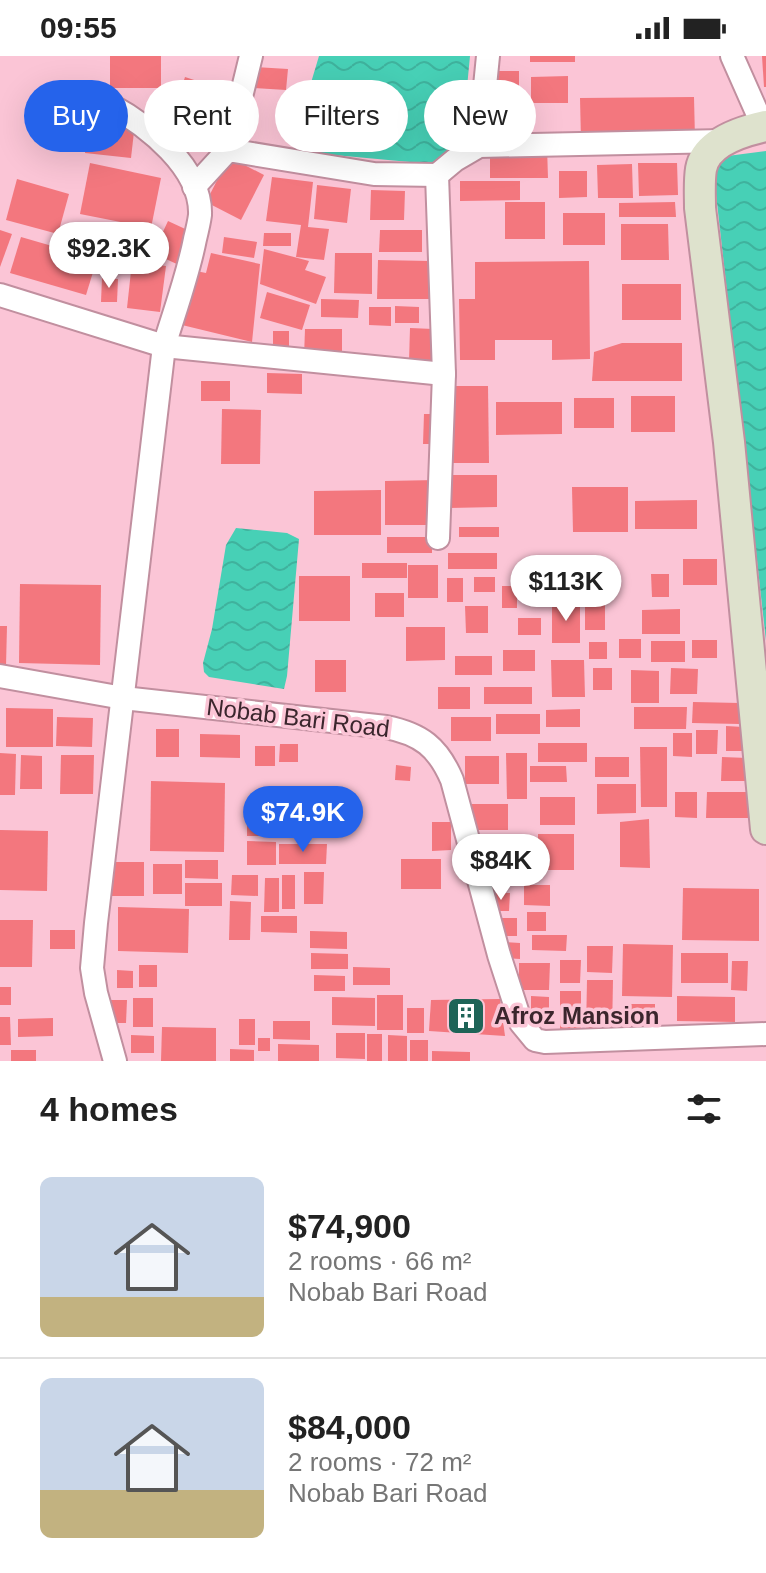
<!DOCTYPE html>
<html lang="en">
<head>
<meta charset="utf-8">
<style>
	body { margin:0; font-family:Arial,sans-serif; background:#f6f6f6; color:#222; height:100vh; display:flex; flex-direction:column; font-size:30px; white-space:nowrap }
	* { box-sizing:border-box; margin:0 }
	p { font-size:26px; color:#767676 }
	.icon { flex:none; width:44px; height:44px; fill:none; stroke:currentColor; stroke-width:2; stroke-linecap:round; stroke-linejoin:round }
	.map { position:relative; height:1005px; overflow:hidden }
	.panel { display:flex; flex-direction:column; background:#fff; flex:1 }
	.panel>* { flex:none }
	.top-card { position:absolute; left:24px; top:24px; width:718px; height:72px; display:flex; gap:16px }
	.price { position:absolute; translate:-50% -68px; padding:0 18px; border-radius:28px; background:#fff; color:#222; font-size:26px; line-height:52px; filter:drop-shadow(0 2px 4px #0008) }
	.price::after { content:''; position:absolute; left:50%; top:48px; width:24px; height:18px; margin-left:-12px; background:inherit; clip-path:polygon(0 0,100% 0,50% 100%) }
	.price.current { background:#2563eb; color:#fff }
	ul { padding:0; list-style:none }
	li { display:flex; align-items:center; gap:24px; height:200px; padding:0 40px }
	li+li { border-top:2px solid #e0e0e0 }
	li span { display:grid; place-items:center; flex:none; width:224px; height:160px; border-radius:12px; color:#555 }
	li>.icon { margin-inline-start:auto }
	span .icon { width:96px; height:96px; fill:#fffc; stroke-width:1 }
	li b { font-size:34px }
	h2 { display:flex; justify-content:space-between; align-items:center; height:96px; padding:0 40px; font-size:34px }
	.tag { padding:0 28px; border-radius:36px; background:#fff; box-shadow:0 8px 32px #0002; font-size:28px; line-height:72px }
	.tag.current { background:#2563eb; color:#fff }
	.status { display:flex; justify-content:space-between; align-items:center; height:56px; padding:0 40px; background:#fff; direction:ltr }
	.status svg { height:22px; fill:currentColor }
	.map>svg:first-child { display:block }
</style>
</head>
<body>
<div class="status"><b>09:55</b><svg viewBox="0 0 49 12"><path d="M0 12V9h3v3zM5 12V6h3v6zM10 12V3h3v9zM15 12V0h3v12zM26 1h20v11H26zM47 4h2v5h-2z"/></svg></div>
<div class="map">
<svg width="766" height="1005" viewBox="0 0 766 1005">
	<defs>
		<pattern id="water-waves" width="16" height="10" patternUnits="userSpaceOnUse" patternTransform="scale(2)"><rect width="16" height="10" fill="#47d0b6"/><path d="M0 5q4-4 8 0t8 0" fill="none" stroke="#3fb29d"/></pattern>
	</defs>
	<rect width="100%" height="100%" fill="#fbc5d6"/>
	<g fill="url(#water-waves)">
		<path d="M 319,0 L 470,0 L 461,94 L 442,109 L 302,96 L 302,69 L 315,72 L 333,32 L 310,30 Z"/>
		<path d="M 766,95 L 766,585 L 712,102 Z"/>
		<path d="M 236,472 L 287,477 L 299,483 L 287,620 L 284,633 L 209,621 L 204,616 L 203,607 L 212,573 L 226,489 Z"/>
	</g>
	<g fill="#f3777e">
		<rect x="110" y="0" width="51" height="32"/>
		<rect x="530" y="0" width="45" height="6"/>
		<path d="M 762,0 L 766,0 L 766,31 L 764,31 Z"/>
		<path d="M 255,11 L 288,13 L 286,34 L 254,32 Z"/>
		<rect x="498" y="15" width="21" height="29"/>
		<path d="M 568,20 L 568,47 L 531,47 L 531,21 Z"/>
		<path d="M 185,21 L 225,34 L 207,87 L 168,73 Z"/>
		<path d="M 694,41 L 695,83 L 581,84 L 580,42 Z"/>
		<path d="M 88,63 L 135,67 L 131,102 L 85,97 Z"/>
		<path d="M 547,91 L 548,122 L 490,122 L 490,92 Z"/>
		<path d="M 229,101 L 264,119 L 241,164 L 206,146 Z"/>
		<path d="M 90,107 L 161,122 L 151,172 L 80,158 Z"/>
		<path d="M 638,107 L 677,107 L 678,139 L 639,140 Z"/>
		<path d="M 632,108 L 633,142 L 598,142 L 597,109 Z"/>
		<path d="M 559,115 L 587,115 L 587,141 L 559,142 Z"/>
		<path d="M 272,121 L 313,126 L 308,171 L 329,173 L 324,204 L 296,201 L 301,169 L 266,165 Z"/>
		<path d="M 17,123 L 69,138 L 58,178 L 6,164 Z"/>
		<path d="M 460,125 L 520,125 L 520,144 L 460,145 Z"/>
		<path d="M 317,129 L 351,133 L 347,167 L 314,163 Z"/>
		<path d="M 371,134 L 405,135 L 404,164 L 370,164 Z"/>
		<rect x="505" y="146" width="40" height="37"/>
		<path d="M 675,146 L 676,161 L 619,161 L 619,147 Z"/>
		<rect x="563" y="157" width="42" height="32"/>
		<path d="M 168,165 L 196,178 L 181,210 L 153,197 Z"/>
		<path d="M 621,168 L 668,168 L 669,204 L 621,204 Z"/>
		<path d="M 0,174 L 12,178 L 0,211 Z"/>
		<path d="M 380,174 L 422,174 L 422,196 L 379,196 Z"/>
		<path d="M 264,177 L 291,177 L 291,190 L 263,190 Z"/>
		<path d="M 21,181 L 97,203 L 86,239 L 10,217 Z"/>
		<path d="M 224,181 L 257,186 L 254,202 L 222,197 Z"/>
		<path d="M 264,193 L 309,205 L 305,214 L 326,221 L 316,248 L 260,228 Z"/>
		<path d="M 211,197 L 260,208 L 252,286 L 182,269 L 196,215 L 206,217 Z"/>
		<path d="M 335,197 L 372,197 L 372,238 L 334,237 Z"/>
		<path d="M 378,204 L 430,205 L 430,243 L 377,243 Z"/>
		<path d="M 589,205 L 590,303 L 552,304 L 552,284 L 495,284 L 495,304 L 460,304 L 459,243 L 475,243 L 475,206 Z"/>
		<path d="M 132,206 L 166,210 L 160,256 L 127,252 Z"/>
		<path d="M 102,222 L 118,223 L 117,246 L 101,246 Z"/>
		<rect x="622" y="228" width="59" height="36"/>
		<path d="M 267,236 L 310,249 L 302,274 L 260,262 Z"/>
		<path d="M 321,243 L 359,244 L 358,262 L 321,261 Z"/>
		<path d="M 395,250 L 419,251 L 419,267 L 395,267 Z"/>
		<path d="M 369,251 L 391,251 L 391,270 L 369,269 Z"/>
		<path d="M 410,272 L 433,273 L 433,306 L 409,306 Z"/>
		<path d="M 305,273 L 342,273 L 342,302 L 304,301 Z"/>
		<rect x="273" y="275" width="16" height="21"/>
		<path d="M 622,287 L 682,287 L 682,325 L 592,325 L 594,296 Z"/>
		<path d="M 267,317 L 302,318 L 302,338 L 267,337 Z"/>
		<rect x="201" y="325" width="29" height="20"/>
		<path d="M 452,330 L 488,330 L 489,407 L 452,407 Z"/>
		<rect x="631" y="340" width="44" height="36"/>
		<rect x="574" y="342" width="40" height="30"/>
		<path d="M 496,346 L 562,346 L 562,378 L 496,379 Z"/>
		<path d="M 222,353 L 261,354 L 260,408 L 221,408 Z"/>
		<path d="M 424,358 L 434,358 L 434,388 L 423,388 Z"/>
		<path d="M 449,419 L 497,419 L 497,451 L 449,452 Z"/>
		<path d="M 437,424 L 437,469 L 385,469 L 385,425 Z"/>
		<path d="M 572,431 L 628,431 L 628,476 L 573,476 Z"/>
		<path d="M 381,434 L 381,479 L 314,479 L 314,435 Z"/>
		<path d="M 697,444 L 697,473 L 635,473 L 635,445 Z"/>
		<rect x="459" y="471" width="40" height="10"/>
		<rect x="387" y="481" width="45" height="16"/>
		<rect x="448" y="497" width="49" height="16"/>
		<rect x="683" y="503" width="34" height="26"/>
		<rect x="362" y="507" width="45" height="15"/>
		<rect x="408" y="509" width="30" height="33"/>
		<path d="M 651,518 L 669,518 L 669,541 L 652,541 Z"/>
		<rect x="299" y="520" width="51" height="45"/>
		<rect x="474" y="521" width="21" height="15"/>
		<rect x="447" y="522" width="16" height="24"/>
		<path d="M 20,528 L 101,529 L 100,609 L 19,607 Z"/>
		<rect x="502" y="530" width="15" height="22"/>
		<rect x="375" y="537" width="29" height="24"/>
		<rect x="552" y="547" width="28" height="40"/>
		<rect x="585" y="547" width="20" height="27"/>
		<path d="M 465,550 L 488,550 L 488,577 L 466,577 Z"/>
		<path d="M 680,553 L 680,578 L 642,578 L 642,554 Z"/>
		<rect x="518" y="562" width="23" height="17"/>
		<path d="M 0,570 L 7,570 L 6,610 L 0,610 Z"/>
		<path d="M 406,571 L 445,571 L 445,604 L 406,605 Z"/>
		<rect x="619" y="583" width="22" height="19"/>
		<rect x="692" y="584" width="25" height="18"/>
		<rect x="651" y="585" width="34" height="21"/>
		<rect x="589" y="586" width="18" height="17"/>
		<rect x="503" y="594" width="32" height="21"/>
		<rect x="455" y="600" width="37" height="19"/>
		<rect x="315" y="604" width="31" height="32"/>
		<path d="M 551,604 L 584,604 L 585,641 L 552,641 Z"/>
		<rect x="593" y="612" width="19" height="22"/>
		<path d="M 671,612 L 698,613 L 697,638 L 670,638 Z"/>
		<path d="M 631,614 L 659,615 L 659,647 L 631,647 Z"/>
		<rect x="438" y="631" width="32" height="22"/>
		<rect x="484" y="631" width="48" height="17"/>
		<path d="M 693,646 L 740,647 L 740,668 L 692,667 Z"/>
		<path d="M 634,651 L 687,651 L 686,673 L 634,673 Z"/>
		<path d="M 6,652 L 53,653 L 53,691 L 6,691 Z"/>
		<path d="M 580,653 L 580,671 L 546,671 L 546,654 Z"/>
		<rect x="496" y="658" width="44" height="20"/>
		<path d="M 57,661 L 93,662 L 92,691 L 56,690 Z"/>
		<rect x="451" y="661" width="40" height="24"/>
		<path d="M 726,670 L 743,671 L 743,695 L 726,695 Z"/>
		<rect x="156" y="673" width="23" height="28"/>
		<path d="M 696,674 L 718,674 L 717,698 L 696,698 Z"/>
		<path d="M 673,677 L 692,677 L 692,701 L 673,700 Z"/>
		<path d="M 200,678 L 240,679 L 240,702 L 200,701 Z"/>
		<rect x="538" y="687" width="49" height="19"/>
		<path d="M 280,688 L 298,688 L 298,706 L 279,706 Z"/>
		<rect x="255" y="690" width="20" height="20"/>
		<path d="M 640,691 L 667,691 L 667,751 L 641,751 Z"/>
		<path d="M 0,697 L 16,698 L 15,739 L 0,739 Z"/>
		<path d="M 506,697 L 527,697 L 527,743 L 507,743 Z"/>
		<path d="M 21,699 L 42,700 L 42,733 L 20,733 Z"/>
		<path d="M 61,699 L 94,699 L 93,738 L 60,738 Z"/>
		<rect x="465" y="700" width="34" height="28"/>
		<rect x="595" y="701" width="34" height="20"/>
		<path d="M 722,701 L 748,702 L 748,725 L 721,725 Z"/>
		<path d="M 396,709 L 411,711 L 410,725 L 395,724 Z"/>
		<path d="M 530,710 L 566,710 L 567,726 L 530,726 Z"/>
		<path d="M 151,725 L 225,727 L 224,796 L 150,795 Z"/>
		<path d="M 597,728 L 636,728 L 636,757 L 597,758 Z"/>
		<path d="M 675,736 L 697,736 L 697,762 L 675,761 Z"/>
		<path d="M 707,736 L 748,736 L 748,762 L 706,762 Z"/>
		<rect x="540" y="741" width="35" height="28"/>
		<rect x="469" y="748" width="39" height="26"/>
		<path d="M 247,753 L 267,753 L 266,780 L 247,780 Z"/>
		<path d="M 273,753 L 294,754 L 294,773 L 273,773 Z"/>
		<path d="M 649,763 L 650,812 L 620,811 L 620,766 Z"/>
		<path d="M 432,766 L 451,766 L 451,794 L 432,795 Z"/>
		<path d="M 0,774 L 48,775 L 47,835 L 0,834 Z"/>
		<rect x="538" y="778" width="36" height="36"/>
		<path d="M 247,785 L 276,786 L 276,809 L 247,809 Z"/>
		<rect x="486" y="785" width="48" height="13"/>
		<path d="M 279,788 L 327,788 L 326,808 L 279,808 Z"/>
		<rect x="401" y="803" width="40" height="30"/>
		<rect x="490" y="803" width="46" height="16"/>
		<path d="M 185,804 L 218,804 L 218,823 L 185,822 Z"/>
		<rect x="112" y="806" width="32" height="34"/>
		<rect x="153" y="808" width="29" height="30"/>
		<path d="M 304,816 L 324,816 L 323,848 L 304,848 Z"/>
		<path d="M 232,819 L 258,819 L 258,840 L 231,839 Z"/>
		<rect x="282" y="819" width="13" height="34"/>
		<path d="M 265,822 L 279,822 L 279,856 L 264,856 Z"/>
		<rect x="185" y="827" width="37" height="23"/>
		<path d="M 524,829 L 550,829 L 550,850 L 524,849 Z"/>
		<path d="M 683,832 L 759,833 L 759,885 L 682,884 Z"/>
		<path d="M 493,837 L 510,837 L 509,855 L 493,855 Z"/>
		<path d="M 230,845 L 251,846 L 250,884 L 229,884 Z"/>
		<path d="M 118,851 L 189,853 L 188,897 L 118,895 Z"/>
		<rect x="527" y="856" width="19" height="19"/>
		<path d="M 261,860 L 297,860 L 297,877 L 261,876 Z"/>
		<path d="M 499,862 L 517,862 L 517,880 L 498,880 Z"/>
		<path d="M 0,864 L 33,864 L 32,911 L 0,911 Z"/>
		<rect x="50" y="874" width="25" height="19"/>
		<path d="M 310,875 L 347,876 L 347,893 L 310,892 Z"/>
		<path d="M 532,879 L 567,879 L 566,895 L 532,894 Z"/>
		<path d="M 503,886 L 520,887 L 520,903 L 503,902 Z"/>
		<path d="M 623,888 L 673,889 L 672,941 L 622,940 Z"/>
		<path d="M 587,890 L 613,890 L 612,917 L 587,916 Z"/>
		<path d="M 311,897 L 348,898 L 348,913 L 311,913 Z"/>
		<rect x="681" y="897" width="47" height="30"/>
		<path d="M 560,904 L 581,904 L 580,927 L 560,927 Z"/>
		<path d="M 732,905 L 748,905 L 747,935 L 731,934 Z"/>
		<path d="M 519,907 L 550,907 L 549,934 L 519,934 Z"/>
		<rect x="139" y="909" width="18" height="22"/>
		<path d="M 353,911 L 390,912 L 390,929 L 353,929 Z"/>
		<path d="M 117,914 L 133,915 L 133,932 L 117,932 Z"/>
		<path d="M 314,919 L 345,920 L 345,935 L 314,935 Z"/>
		<path d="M 587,924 L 613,924 L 612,977 L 586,976 Z"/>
		<rect x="0" y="931" width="11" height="18"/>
		<path d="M 560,935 L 581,935 L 581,975 L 560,974 Z"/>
		<rect x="377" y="939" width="26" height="35"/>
		<path d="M 531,940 L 549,941 L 549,965 L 531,965 Z"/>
		<path d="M 677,940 L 735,941 L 735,966 L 677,965 Z"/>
		<path d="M 332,941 L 375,942 L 375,970 L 332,969 Z"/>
		<rect x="133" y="942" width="20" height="29"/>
		<path d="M 500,943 L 505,980 L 429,975 L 431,944 Z"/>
		<path d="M 110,944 L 127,944 L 126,967 L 109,967 Z"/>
		<path d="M 625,948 L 655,948 L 655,975 L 624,975 Z"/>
		<rect x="407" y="952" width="17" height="25"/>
		<path d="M 0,961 L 10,961 L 11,989 L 0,989 Z"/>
		<path d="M 53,962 L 53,980 L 18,981 L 18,963 Z"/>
		<rect x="239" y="963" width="16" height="26"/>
		<path d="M 273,965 L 310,965 L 310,984 L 273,983 Z"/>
		<path d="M 162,971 L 216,972 L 216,1005 L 161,1005 Z"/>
		<path d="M 336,977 L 365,977 L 365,1003 L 336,1002 Z"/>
		<rect x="367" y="978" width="15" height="27"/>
		<path d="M 131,979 L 154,980 L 154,997 L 131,997 Z"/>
		<path d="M 388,979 L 407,980 L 407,1005 L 388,1005 Z"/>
		<rect x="258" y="982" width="12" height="13"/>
		<rect x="410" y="984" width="18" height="21"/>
		<path d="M 278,988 L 319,989 L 319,1005 L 278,1005 Z"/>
		<path d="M 230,993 L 254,994 L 254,1005 L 230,1005 Z"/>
		<rect x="11" y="994" width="25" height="11"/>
		<path d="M 432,995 L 470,996 L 470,1005 L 432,1005 Z"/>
	</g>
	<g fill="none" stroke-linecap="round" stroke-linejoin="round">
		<g stroke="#c18f9f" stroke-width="26">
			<g id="street">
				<path d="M 732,0 L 763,70"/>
				<path d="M 110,49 C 147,69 202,112 200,159 C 199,167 197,175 195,183 C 188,219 175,254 164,290 L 96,867 L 92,912 L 96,937 L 115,1005"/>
				<path d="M 479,90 L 488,0"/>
				<path d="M 228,94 L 251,0"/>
				<path d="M 437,119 L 444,318 L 438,482"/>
				<path d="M 194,131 L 228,94 L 374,118 L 437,119 L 455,104 L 479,90 L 723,85"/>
				<path d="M 0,239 L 164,290 L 444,318"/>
				<path d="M 0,620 L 123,642 L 386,671 C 421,678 438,691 452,724 L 499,899 L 521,967 L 535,984 L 545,986 L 766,978"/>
			</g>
		</g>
		<g stroke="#c18f9f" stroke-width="34">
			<path id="secondary" d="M 766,70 C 743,75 706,86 701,113 C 699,125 700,139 700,152 L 729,386 L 766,773"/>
		</g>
		<use href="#street" stroke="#fff" stroke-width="22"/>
		<use href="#secondary" stroke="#dee2cd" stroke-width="30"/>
	</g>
	<defs>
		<g id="building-square" transform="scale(2)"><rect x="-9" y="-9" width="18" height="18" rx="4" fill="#1e6457" stroke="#fbc5d6"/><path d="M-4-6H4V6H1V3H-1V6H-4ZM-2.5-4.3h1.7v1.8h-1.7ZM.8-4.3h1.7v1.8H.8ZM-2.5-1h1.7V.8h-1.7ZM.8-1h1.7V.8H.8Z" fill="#fff"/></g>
	</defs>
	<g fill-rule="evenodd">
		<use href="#building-square" x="466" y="960"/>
	</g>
	<g text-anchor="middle" stroke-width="7" stroke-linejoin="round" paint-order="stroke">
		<g font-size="24" fill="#3b262d" stroke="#fbc5d6">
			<text transform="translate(298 662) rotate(7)" y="8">Nobab Bari Road</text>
		</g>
		<g font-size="24" font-weight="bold" fill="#3b262d" stroke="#fbc5d6" text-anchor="start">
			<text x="494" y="968">Afroz Mansion</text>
		</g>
	</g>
</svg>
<b class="price" style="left:109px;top:234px">$92.3K</b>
<b class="price" style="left:566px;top:567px">$113K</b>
<b class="price current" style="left:303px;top:798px">$74.9K</b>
<b class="price" style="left:501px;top:846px">$84K</b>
<div class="top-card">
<a class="tag current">Buy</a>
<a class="tag">Rent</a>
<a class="tag">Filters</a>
<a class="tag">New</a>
</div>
</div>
<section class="panel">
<h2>4 homes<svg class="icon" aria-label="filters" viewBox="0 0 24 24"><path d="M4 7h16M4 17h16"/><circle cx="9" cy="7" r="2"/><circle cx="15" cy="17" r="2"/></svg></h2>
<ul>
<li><span style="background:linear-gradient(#c9d6e8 75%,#c2b280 0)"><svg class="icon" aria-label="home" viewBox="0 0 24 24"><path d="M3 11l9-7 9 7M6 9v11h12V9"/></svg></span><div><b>$74,900</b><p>2 rooms · 66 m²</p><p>Nobab Bari Road</p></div></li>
<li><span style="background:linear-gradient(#c9d6e8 70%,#c2b280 0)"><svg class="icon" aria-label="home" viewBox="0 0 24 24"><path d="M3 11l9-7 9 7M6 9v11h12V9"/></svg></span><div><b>$84,000</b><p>2 rooms · 72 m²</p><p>Nobab Bari Road</p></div></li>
</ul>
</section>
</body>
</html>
